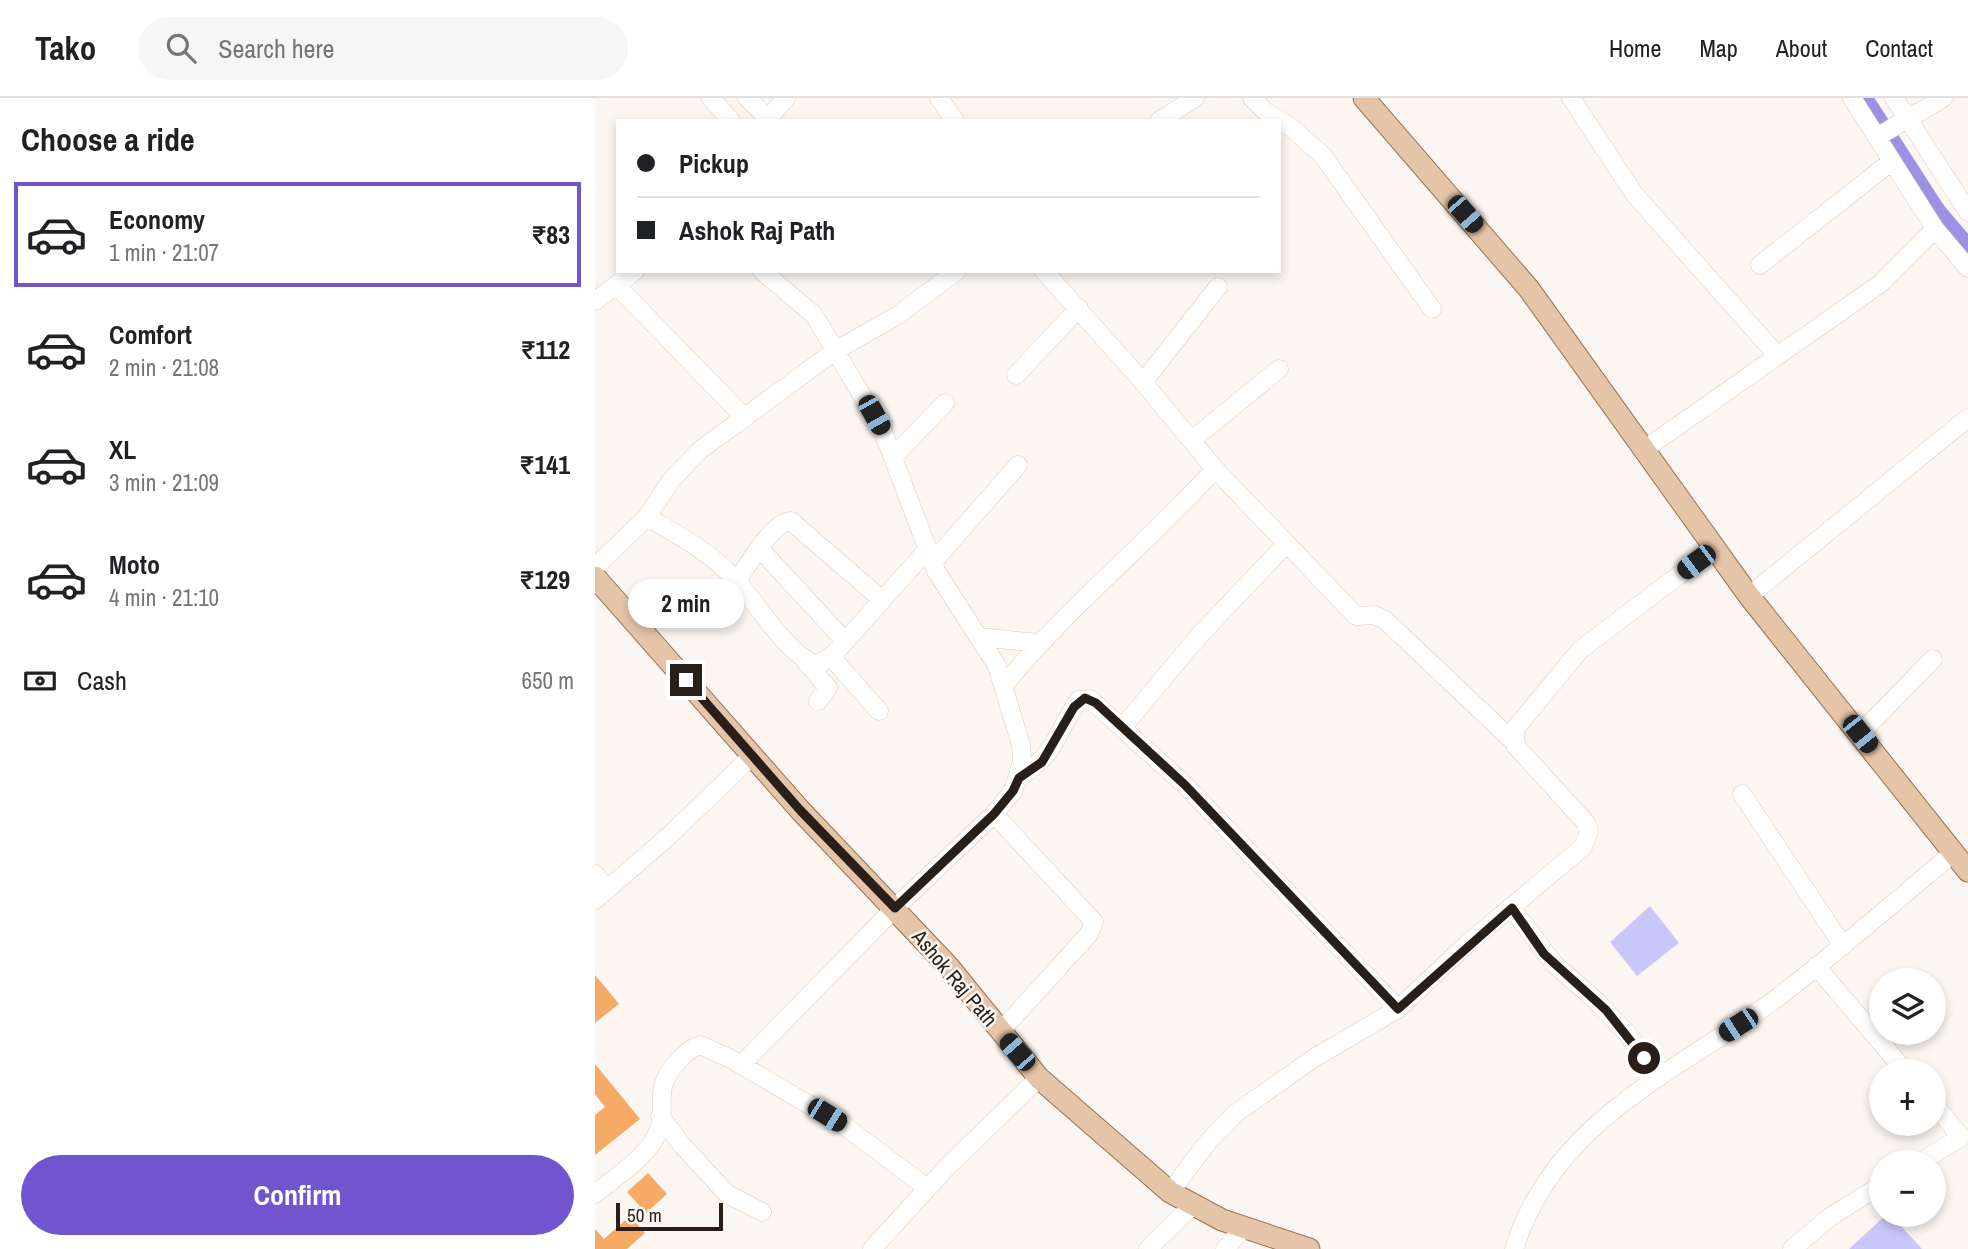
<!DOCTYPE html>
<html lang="en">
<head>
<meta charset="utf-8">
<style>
	body { margin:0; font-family:"Archivo Narrow",sans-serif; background:#f6f6f6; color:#202124; height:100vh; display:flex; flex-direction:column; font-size:26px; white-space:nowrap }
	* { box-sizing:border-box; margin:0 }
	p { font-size:23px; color:#757577 }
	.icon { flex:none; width:38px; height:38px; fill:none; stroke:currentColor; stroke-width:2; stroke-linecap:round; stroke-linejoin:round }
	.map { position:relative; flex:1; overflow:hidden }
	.drawer { display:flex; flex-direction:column; background:#fff; width:595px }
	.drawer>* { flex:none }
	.guide { position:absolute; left:21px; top:21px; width:665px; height:154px; border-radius:0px; box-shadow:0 4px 10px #0003; display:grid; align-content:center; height:154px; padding:0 21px; background:#fff }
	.tools { position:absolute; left:1274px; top:870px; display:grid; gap:14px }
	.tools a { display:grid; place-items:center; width:77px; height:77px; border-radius:50%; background:#fff; box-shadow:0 4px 10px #0003; font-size:35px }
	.scale { position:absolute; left:21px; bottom:18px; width:107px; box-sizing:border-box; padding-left:7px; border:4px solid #291f18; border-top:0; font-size:19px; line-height:24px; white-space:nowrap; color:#291f18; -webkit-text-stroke:5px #fbf6f2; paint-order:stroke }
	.end { position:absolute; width:32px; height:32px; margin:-16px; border:9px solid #291f18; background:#fff; box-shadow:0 0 0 4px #fff }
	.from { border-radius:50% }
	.bubble { position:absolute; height:49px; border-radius:24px; background:#fff; box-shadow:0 4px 10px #0003; font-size:23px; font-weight:700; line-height:49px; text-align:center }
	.car { position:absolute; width:21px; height:42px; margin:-21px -10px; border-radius:9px; box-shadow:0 0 5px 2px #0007; background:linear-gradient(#222 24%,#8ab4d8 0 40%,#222 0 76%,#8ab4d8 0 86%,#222 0) }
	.guide b { display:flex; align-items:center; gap:24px; height:66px; font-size:26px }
	.guide b+b { border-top:2px solid #e0e0e0 }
	.guide i { width:18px; height:18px; background:#202124 }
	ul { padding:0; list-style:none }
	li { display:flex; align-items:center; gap:21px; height:105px; margin:0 14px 10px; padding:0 7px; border:4px solid transparent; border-radius:0px }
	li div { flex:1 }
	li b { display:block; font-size:26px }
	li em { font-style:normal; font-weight:700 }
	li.current { border-color:#7055cf }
	li>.icon { width:63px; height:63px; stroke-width:1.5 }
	h2 { padding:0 21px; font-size:32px; line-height:84px }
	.pay { display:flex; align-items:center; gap:18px; height:77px; padding:0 21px; font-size:26px }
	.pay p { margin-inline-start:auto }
	.action { display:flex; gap:14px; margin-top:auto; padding:14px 21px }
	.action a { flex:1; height:80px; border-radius:42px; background:#7055cf; color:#fff; font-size:28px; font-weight:700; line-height:80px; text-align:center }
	header { display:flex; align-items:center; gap:42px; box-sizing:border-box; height:98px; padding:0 35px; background:#fff; border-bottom:2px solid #e0e0e0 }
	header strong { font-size:33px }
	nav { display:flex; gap:38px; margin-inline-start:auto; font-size:24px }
	.search { width:490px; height:63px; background:#f6f6f6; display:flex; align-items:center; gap:18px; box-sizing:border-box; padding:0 24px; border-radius:38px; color:#757577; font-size:26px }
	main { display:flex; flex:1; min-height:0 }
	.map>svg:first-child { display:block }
</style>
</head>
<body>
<header>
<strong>Tako</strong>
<div class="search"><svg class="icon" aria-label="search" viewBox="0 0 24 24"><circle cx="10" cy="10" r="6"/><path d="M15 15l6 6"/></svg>Search here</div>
<nav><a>Home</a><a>Map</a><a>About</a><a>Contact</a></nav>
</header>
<main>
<section class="drawer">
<h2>Choose a ride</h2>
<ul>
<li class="current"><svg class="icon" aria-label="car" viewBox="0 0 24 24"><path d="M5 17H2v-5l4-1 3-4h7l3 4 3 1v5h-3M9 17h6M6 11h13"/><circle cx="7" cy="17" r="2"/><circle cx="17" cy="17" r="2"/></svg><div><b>Economy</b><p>1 min · 21:07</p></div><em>₹83</em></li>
<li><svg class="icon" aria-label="car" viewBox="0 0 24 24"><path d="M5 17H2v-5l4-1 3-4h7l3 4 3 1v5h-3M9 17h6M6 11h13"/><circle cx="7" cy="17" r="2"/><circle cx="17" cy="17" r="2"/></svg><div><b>Comfort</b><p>2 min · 21:08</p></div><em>₹112</em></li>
<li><svg class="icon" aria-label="car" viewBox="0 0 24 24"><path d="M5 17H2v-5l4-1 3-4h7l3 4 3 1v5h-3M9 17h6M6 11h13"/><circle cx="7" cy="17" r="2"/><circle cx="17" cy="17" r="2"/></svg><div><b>XL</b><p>3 min · 21:09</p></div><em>₹141</em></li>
<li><svg class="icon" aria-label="car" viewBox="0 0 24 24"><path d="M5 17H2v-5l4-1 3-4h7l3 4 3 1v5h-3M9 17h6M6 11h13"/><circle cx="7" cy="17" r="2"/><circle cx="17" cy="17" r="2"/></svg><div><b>Moto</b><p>4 min · 21:10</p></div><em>₹129</em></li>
</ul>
<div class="pay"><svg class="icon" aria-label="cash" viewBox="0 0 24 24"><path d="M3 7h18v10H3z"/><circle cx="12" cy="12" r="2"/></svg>Cash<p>650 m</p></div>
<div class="action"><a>Confirm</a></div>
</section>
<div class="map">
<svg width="1373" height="1151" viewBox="0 0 1373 1151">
	<rect width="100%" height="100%" fill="#fbf6f2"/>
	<!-- green -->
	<path fill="#cbc6f8" d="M 1055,808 L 1084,845 L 1042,878 L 1015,844 Z
		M 1292,1116 L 1296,1117 L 1327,1151 L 1254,1151 Z"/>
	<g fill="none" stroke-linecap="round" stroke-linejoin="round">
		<!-- canal -->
		<path stroke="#9d91e6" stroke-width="16" d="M 1270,0 L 1343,113 L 1373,148"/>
	</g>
	<!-- building -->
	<path fill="#f5aa66" d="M 0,877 L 24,906 L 0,925 Z
		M 0,966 L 45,1021 L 0,1057 L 0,1017 L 10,1009 L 0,996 Z
		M 53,1075 L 72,1096 L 51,1115 L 32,1094 Z
		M 35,1118 L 50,1135 L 32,1151 L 0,1151 L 0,1131 L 9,1141 Z"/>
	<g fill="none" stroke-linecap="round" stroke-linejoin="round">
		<!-- minor casing -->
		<g stroke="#e3cab5" stroke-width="19">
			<path id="minor" d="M 116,0 L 136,23
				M 152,0 L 173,20
				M 344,0 L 360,23
				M 657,0 L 671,14 L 697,30 L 728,58 L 837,211
				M 976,0 L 1040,97 L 1181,256
				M 1257,0 L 1340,131 L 1373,170
				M 1299,0 L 1313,21 L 1348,0
				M 1313,21 L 1373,114
				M 171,23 L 191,0
				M 564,23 L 600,0
				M 1282,39 L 1312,21
				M 1165,167 L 1297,63
				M 449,173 L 548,284 L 620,371
				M 22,188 L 150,320
				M 0,203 L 40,173
				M 421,277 L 484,210
				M 548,284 L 623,189
				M 597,342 L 684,271
				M 1050,351 L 1285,186 L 1340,131
				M 299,358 L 350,305
				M 52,419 C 80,435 109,451 133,474 C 159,498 190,557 222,567 L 238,557 L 332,452
				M 165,451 L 250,543
				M 337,465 L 423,367
				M 0,469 L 52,419 L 77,381 L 105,352 L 240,253 L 303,217 L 362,173
				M 142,483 C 153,467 177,424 196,423 L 287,502
				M 1154,498 L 1373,320
				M 385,539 L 443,545
				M 236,559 L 284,613
				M 211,564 L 233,590 L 223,603
				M 409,587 C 473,509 552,446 620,371 L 761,518 L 779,517 L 790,522 L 918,643
				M 528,629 L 602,540 L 691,446
				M 1265,636 L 1338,561
				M 424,680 C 464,653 459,637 484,602 L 495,601 L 590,687 L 803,911
				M 1147,696 L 1248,848
				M 399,716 L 499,824 L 494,836 L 405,934
				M 0,776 L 12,792
				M 0,802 L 75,737 L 158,657
				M 917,810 L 959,866 L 997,899 L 1032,935 L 1062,979
				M 1221,868 L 1310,973
				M 146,967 L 300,810 L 399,716 L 418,693 L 427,664 L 426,647 L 402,568 L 341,473 L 287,331 L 219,217 L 167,173
				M 65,1018 L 87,1047 L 132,1096 L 167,1114
				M 1326,1064 L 1366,1039 L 1339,1006
				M 575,1094 L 613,1044 L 641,1015 L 719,960 L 803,911 L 872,846 L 988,749 L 994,733 L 991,725 L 920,647 L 920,631 L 985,552 L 1120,450
				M 0,1096 C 20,1079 47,1063 60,1040 C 76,1013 54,993 83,963 C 90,956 95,950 105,947 L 136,961 L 247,1026 L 332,1090
				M 277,1151 L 351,1070 L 444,980
				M 553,1151 L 597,1108
				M 630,1151 L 649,1130
				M 919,1151 C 960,1021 1081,975 1182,900 C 1242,854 1300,804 1358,755
				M 1197,1151 L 1235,1119 L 1286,1087"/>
		</g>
		<!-- major casing -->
		<g stroke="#987250" stroke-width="23">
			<path id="major" d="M 769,0 L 934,191 L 1154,498 L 1373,773
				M 0,479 L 205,712 L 354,869 L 444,980 L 575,1094 L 627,1122 L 714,1151"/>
		</g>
		<!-- minor -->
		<use href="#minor" stroke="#fff" stroke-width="18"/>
		<!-- major -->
		<use href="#major" stroke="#e5c5a8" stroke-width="21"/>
	</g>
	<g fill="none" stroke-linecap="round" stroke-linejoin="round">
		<!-- route -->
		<path stroke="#291f18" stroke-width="9" d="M 91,582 L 205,712 L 300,810 L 399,716 L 418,693 L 424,680 L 447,664 L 479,609 L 490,600 L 501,605 L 590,687 L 803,911 L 917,810 L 949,856 L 1011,912 L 1049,960"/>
	</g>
	<g text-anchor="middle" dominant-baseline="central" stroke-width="5" stroke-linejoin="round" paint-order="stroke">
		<!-- street labels -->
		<g font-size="21" fill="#291f18" stroke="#fbf6f2">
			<text transform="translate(360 880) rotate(50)">Ashok Raj Path</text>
		</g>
	</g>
</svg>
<div class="tools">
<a><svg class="icon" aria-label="layers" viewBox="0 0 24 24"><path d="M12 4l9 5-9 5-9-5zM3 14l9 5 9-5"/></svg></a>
<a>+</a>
<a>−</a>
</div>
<div class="scale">50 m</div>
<i class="end from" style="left:1049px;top:960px"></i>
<i class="end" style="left:91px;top:582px"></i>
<div class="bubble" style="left:33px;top:481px;width:116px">2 min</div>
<i class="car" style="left:870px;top:116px;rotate:139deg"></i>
<i class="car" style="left:279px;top:317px;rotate:151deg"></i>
<i class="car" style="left:1101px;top:464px;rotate:233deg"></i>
<i class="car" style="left:1265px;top:636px;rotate:141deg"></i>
<i class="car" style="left:1143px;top:927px;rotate:237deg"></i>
<i class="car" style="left:422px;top:954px;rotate:319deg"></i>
<i class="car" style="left:232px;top:1017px;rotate:122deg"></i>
<div class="guide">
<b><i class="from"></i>Pickup</b>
<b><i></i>Ashok Raj Path</b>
</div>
</div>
</main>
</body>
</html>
